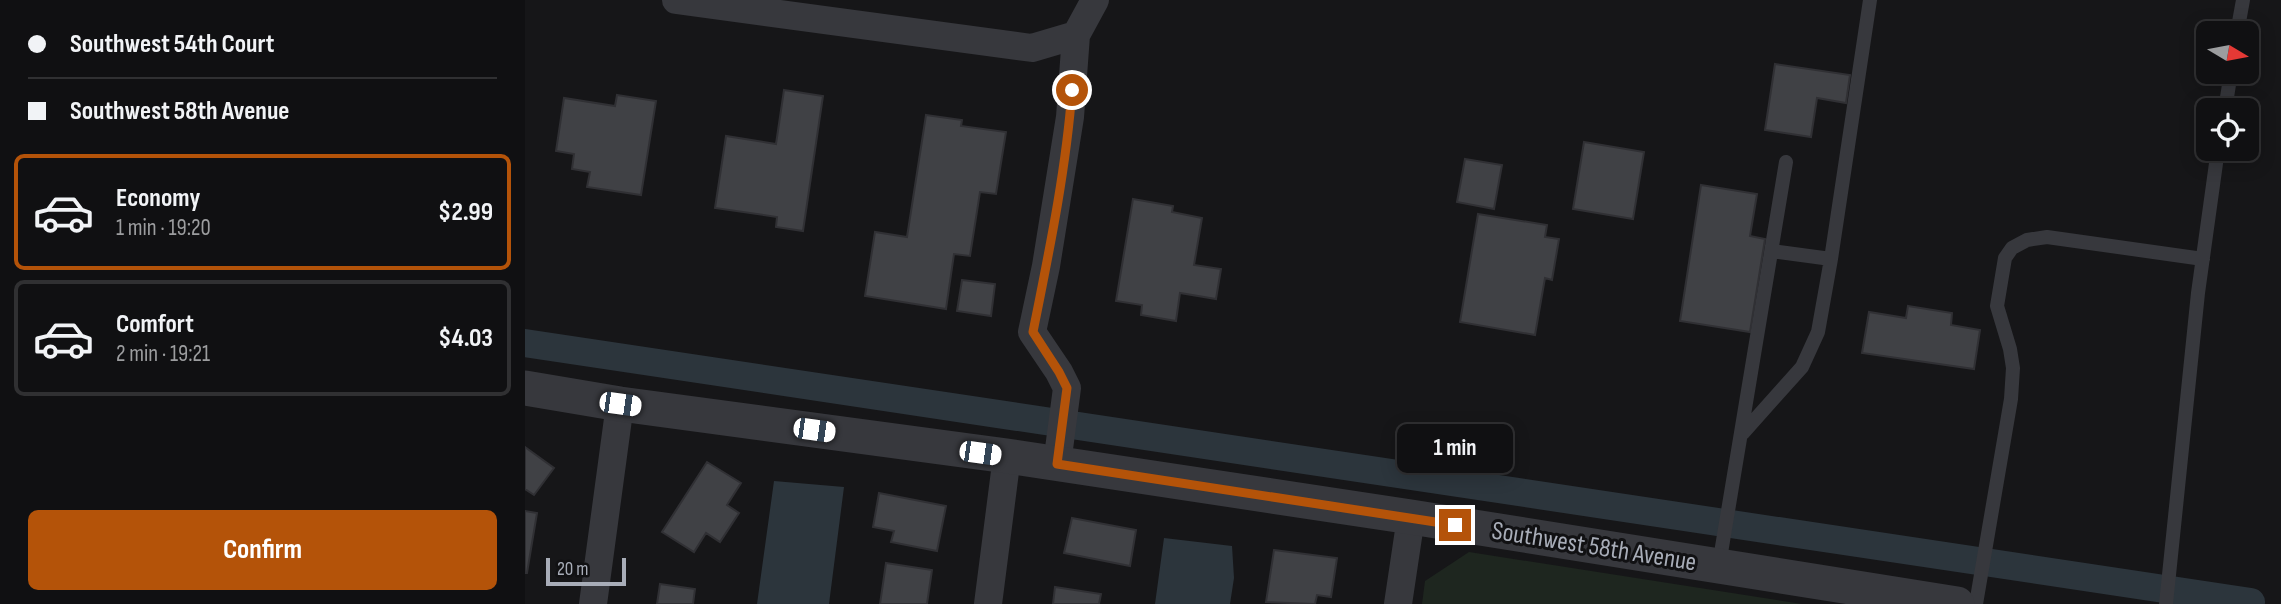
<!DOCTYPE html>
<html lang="en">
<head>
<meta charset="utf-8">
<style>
	body { margin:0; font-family:"Sofia Sans Condensed",sans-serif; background:#1e1e20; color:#f1f3f6; height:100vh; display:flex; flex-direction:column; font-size:26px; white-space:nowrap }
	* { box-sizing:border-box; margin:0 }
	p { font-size:23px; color:#9c9d9f }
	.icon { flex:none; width:38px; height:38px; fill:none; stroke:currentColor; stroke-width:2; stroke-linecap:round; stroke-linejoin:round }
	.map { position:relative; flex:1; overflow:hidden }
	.side { display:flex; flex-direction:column; background:#101012; width:525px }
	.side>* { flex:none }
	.top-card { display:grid; align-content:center; height:154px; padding:0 28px; background:#101012 }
	.needle { width:46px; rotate:100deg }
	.tools { position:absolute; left:1671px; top:21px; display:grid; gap:14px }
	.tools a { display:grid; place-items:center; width:63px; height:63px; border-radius:10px; background:#101012; box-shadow:0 4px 18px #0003,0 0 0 2px #303032; font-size:35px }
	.scale { position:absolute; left:21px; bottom:18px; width:80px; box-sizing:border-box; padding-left:7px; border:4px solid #a8adb8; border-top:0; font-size:19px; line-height:24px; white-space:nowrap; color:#a8adb8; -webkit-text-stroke:5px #111113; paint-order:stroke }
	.end { position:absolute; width:32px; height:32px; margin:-16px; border:9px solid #b45309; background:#fff; box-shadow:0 0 0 4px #fff }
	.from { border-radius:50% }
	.bubble { position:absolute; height:49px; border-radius:10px; background:#101012; box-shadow:0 4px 18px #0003,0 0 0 2px #303032; font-size:23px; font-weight:700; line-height:49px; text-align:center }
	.car { position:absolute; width:21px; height:42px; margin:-21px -10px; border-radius:9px; box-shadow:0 0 5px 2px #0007; background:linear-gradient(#fff 24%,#345 0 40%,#fff 0 76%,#345 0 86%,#fff 0) }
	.top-card b { display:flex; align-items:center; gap:24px; height:66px; font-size:26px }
	.top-card b+b { border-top:2px solid #303032 }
	.top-card i { width:18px; height:18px; background:#f1f3f6 }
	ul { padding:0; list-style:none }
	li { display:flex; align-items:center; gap:21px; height:116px; margin:0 14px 10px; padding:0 14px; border:4px solid #303032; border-radius:10px }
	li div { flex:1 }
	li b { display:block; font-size:26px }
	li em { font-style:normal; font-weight:700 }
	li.on { border-color:#b45309 }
	li>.icon { width:63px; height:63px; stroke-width:1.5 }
	.cta { display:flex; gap:14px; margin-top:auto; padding:14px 28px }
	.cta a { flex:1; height:80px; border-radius:10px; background:#b45309; color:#fff; font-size:28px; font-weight:700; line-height:80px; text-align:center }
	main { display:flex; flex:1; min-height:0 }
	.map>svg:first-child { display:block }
</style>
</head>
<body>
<main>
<section class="side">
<div class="top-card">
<b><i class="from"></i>Southwest 54th Court</b>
<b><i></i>Southwest 58th Avenue</b>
</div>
<ul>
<li class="on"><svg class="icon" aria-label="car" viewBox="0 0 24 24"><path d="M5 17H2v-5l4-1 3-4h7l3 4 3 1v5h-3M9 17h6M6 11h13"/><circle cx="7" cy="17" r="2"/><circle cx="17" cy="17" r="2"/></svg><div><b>Economy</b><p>1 min · 19:20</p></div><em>$2.99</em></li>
<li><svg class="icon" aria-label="car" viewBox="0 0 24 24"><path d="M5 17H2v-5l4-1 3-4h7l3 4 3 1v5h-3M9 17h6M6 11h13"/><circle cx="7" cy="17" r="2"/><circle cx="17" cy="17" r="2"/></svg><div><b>Comfort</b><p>2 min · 19:21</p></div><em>$4.03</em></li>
</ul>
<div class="cta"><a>Confirm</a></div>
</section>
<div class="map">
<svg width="1756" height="604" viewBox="0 0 1756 604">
	<rect width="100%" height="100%" fill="#161618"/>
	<!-- green -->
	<path fill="#1e261f" d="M 944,552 L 1277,604 L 897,604 L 900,581 Z"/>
	<!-- water -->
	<path fill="#2c353c" d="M 249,481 L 319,487 L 304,604 L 232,604 Z
		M 639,538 L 707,546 L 709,578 L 705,604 L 630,604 Z"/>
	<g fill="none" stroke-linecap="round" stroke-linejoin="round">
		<!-- canal -->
		<path stroke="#2c353c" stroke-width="28" d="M 0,343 L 1726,602"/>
	</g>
	<!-- building -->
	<path fill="#404145" stroke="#303034" stroke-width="2" d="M 1250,64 L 1325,75 L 1321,103 L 1292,98 L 1286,137 L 1240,130 Z
		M 259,90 L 298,96 L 278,231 L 251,227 L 252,217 L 190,208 L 201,136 L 251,144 Z
		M 92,95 L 131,101 L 116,195 L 62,187 L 65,172 L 47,169 L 49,154 L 31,151 L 39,98 L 90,106 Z
		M 401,115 L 437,120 L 436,126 L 481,132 L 471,194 L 455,192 L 445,256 L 429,254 L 421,309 L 340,296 L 350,232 L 382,237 Z
		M 1059,142 L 1119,152 L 1108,219 L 1048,209 Z
		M 940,159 L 977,165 L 969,209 L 932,202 Z
		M 1176,185 L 1232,194 L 1225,236 L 1240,239 L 1225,332 L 1155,321 Z
		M 608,199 L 648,206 L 647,212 L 677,218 L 669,265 L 696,269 L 691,299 L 655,293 L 651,321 L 616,315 L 617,305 L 591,301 Z
		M 953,214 L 1022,225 L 1020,237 L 1034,239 L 1027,280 L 1020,278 L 1010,335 L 935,322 Z
		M 437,280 L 470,284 L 466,316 L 432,311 Z
		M 1383,306 L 1427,313 L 1426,325 L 1455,330 L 1449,369 L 1337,353 L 1344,312 L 1381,318 Z
		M 0,447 L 29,468 L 9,495 L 0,489 Z
		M 182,462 L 216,483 L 202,505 L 214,513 L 195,542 L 181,533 L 169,552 L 137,532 Z
		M 354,493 L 421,506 L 412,551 L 366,542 L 369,531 L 348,527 Z
		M 0,511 L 12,513 L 2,573 L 0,573 Z
		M 547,518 L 611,530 L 605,566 L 539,553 Z
		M 749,550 L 812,558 L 806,597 L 792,595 L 790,604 L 741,602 Z
		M 361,563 L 407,570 L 402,604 L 355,604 Z
		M 135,584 L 170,589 L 168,604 L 132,604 Z
		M 530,587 L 576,594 L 574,604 L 528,604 Z"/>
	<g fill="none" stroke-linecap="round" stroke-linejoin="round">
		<!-- service -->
		<path stroke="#37383d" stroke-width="14" d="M 1712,33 L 1718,0
			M 1700,110 L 1706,72
			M 1306,259 L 1345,0
			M 1218,433 L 1277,367 L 1293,332 L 1306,259 L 1247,251
			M 1194,565 L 1261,162
			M 1451,604 L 1486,399 L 1488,368 L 1485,349 L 1472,306 L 1480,258 L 1487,248 L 1502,240 L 1522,237 L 1678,259
			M 1641,604 L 1673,293 L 1693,149"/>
		<!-- minor -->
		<path stroke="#37383d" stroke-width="28" d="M 151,0 L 507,48 L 551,35
			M 532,464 L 542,388 L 534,372 L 507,332 L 521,266 L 545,117 L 551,35 L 570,0
			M 68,604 L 95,404
			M 463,604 L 482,456
			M 873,604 L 886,517"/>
		<!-- tertiary -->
		<path stroke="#37383d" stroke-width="35" d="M 0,388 L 95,404 L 482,456 L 886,517 L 1432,604"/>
	</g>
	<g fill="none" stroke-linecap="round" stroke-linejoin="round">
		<!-- route -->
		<path stroke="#b45309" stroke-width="9" d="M 547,90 C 541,171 524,252 508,332 L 534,372 L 542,388 L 532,464 L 930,525"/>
	</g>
	<g text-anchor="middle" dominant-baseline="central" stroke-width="6" stroke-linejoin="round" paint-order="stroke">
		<!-- street labels -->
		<g font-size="26" fill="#a8adb8" stroke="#111113">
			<text transform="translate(1069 547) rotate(9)">Southwest 58th Avenue</text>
		</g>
	</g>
</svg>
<div class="tools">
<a><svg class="needle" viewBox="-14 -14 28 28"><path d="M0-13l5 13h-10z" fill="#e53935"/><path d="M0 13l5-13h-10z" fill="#9c9d9f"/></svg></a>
<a><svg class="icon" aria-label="locate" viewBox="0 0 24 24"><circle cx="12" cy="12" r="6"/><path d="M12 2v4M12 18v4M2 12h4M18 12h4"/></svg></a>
</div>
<div class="scale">20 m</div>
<i class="end from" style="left:547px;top:90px"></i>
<i class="end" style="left:930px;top:525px"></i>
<div class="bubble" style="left:872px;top:424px;width:116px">1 min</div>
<i class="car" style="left:95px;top:404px;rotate:98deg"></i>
<i class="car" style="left:289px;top:430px;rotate:98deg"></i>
<i class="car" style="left:455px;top:453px;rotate:98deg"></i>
</div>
</main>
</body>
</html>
